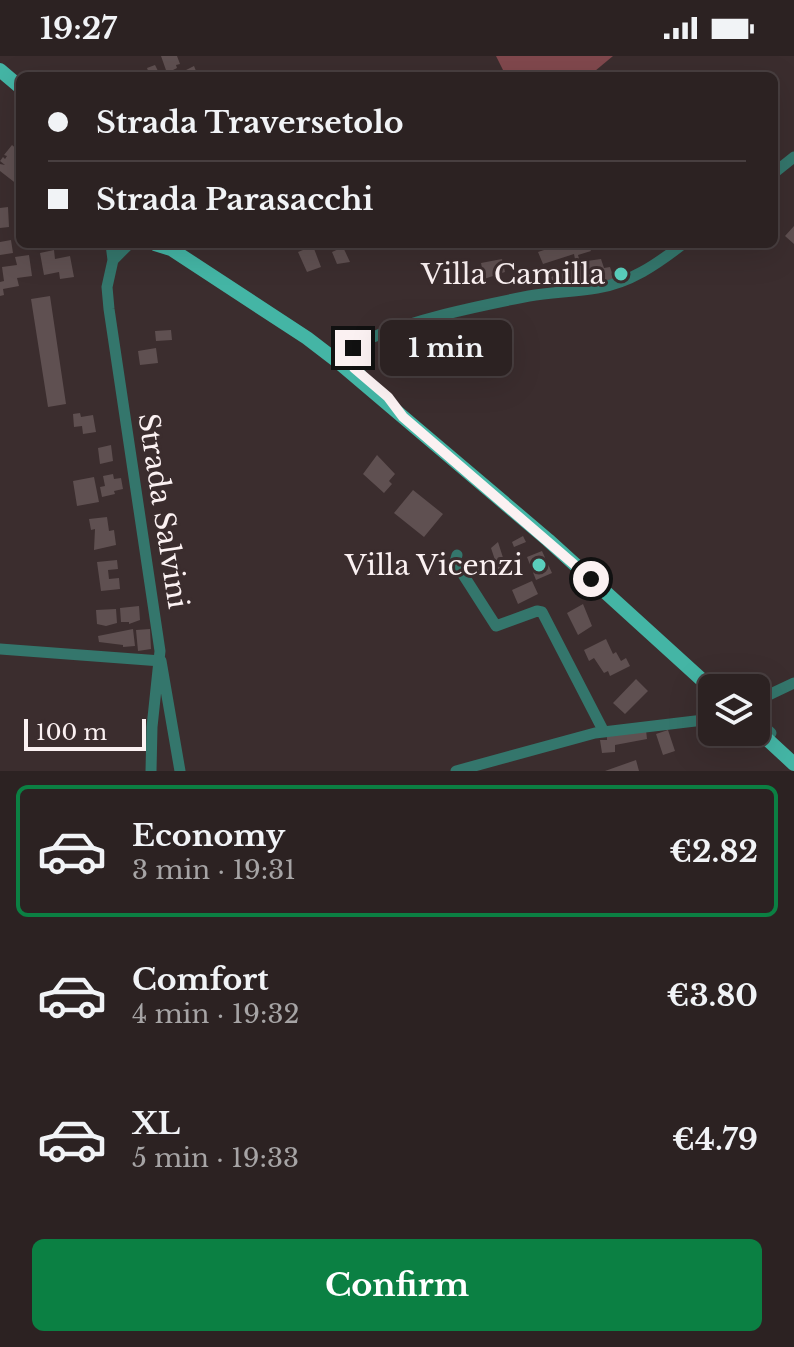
<!DOCTYPE html>
<html lang="en">
<head>
<meta charset="utf-8">
<style>
	body { margin:0; font-family:"Libre Baskerville",serif; background:#342a2a; color:#f1f3f6; height:100vh; display:flex; flex-direction:column; font-size:30px; white-space:nowrap }
	* { box-sizing:border-box; margin:0 }
	p { font-size:26px; color:#a6a4a5 }
	.icon { flex:none; width:44px; height:44px; fill:none; stroke:currentColor; stroke-width:2; stroke-linecap:round; stroke-linejoin:round }
	.map { position:relative; height:715px; overflow:hidden }
	.side { display:flex; flex-direction:column; background:#2c2222; flex:1 }
	.side>* { flex:none }
	.hud { position:absolute; left:16px; top:16px; width:762px; height:176px; border-radius:12px; box-shadow:0 8px 32px #0002,0 0 0 2px #483f40; display:grid; align-content:center; height:176px; padding:0 32px; background:#2c2222 }
	.tools { position:absolute; left:698px; top:618px; display:grid; gap:16px }
	.tools a { display:grid; place-items:center; width:72px; height:72px; border-radius:12px; background:#2c2222; box-shadow:0 8px 32px #0002,0 0 0 2px #483f40; font-size:40px }
	.scale { position:absolute; left:24px; bottom:20px; width:122px; box-sizing:border-box; padding-left:8px; border:4px solid #fbf1f2; border-top:0; font-size:22px; line-height:28px; white-space:nowrap; color:#fbf1f2; -webkit-text-stroke:6px #3b2d2e; paint-order:stroke }
	.end { position:absolute; width:36px; height:36px; margin:-18px; border:10px solid #fbf1f2; background:#111; box-shadow:0 0 0 4px #111 }
	.from { border-radius:50% }
	.bubble { position:absolute; height:56px; border-radius:12px; background:#2c2222; box-shadow:0 8px 32px #0002,0 0 0 2px #483f40; font-size:26px; font-weight:700; line-height:56px; text-align:center }
	.hud b { display:flex; align-items:center; gap:28px; height:76px; font-size:30px }
	.hud b+b { border-top:2px solid #483f40 }
	.hud i { width:20px; height:20px; background:#f1f3f6 }
	ul { padding:14px 0 0; list-style:none }
	li { display:flex; align-items:center; gap:24px; height:132px; margin:0 16px 12px; padding:0 16px; border:4px solid transparent; border-radius:12px }
	li div { flex:1 }
	li b { display:block; font-size:30px }
	li em { font-style:normal; font-weight:700 }
	li.current { border-color:#0b8043 }
	li>.icon { width:72px; height:72px; stroke-width:1.5 }
	.button { display:flex; gap:16px; margin-top:auto; padding:16px 32px }
	.button a { flex:1; height:92px; border-radius:12px; background:#0b8043; color:#fff; font-size:32px; font-weight:700; line-height:92px; text-align:center }
	.status { display:flex; justify-content:space-between; align-items:center; height:56px; padding:0 40px; background:#2c2222; direction:ltr }
	.status svg { height:22px; fill:currentColor }
	.map>svg:first-child { display:block }
</style>
</head>
<body>
<div class="status"><b>19:27</b><svg viewBox="0 0 49 12"><path d="M0 12V9h3v3zM5 12V6h3v6zM10 12V3h3v9zM15 12V0h3v12zM26 1h20v11H26zM47 4h2v5h-2z"/></svg></div>
<div class="map">
<svg width="794" height="715" viewBox="0 0 794 715">
	<rect width="100%" height="100%" fill="#3b2d2e"/>
	<!-- park -->
	<path fill="#81484d" d="M 496,0 L 613,0 L 589,20 L 506,20 Z"/>
	<!-- building -->
	<path fill="#5f5051" d="M 161,0 L 177,0 L 180,8 L 176,9 L 177,12 L 167,17 Z
		M 155,9 L 159,17 L 150,20 L 147,12 Z
		M 194,10 L 198,20 L 186,20 L 184,15 Z
		M 12,89 L 20,96 L 20,127 L 18,129 L 0,115 L 0,108 L 5,109 L 0,105 L 3,101 L 5,103 L 7,100 L 4,99 Z
		M 8,151 L 9,171 L 0,172 L 0,152 Z
		M 794,170 L 794,188 L 785,180 Z
		M 11,184 L 13,197 L 0,199 L 0,186 Z
		M 562,188 L 588,188 L 591,195 L 578,199 L 580,206 L 601,203 L 604,212 L 610,211 L 614,223 L 585,228 L 584,226 L 555,233 L 551,221 L 560,218 L 559,214 L 570,210 L 572,215 L 577,214 L 574,198 L 543,208 L 538,196 Z
		M 313,190 L 321,211 L 307,216 L 298,196 Z
		M 343,191 L 350,206 L 337,208 L 332,196 Z
		M 54,194 L 55,203 L 70,200 L 74,221 L 60,223 L 59,216 L 44,219 L 40,197 Z
		M 29,199 L 32,220 L 17,222 L 19,230 L 3,233 L 4,239 L 0,240 L 0,226 L 4,225 L 2,211 L 17,209 L 15,201 Z
		M 502,203 L 505,216 L 484,223 L 481,207 Z
		M 50,240 L 66,348 L 48,351 L 31,243 Z
		M 171,274 L 172,284 L 156,285 L 155,275 Z
		M 156,292 L 158,307 L 140,309 L 138,295 Z
		M 80,357 L 81,361 L 93,359 L 96,376 L 83,378 L 82,370 L 74,371 L 73,358 Z
		M 111,389 L 113,405 L 100,408 L 98,392 Z
		M 377,399 L 395,418 L 389,425 L 392,428 L 384,437 L 363,418 Z
		M 113,418 L 114,423 L 121,422 L 123,433 L 114,435 L 115,438 L 102,441 L 100,431 L 105,430 L 103,420 Z
		M 94,421 L 99,446 L 77,450 L 73,425 Z
		M 413,434 L 443,458 L 424,481 L 394,457 Z
		M 107,461 L 109,475 L 114,474 L 116,489 L 94,494 L 95,473 L 91,474 L 89,463 Z
		M 523,480 L 526,486 L 514,491 L 512,486 Z
		M 498,486 L 506,511 L 498,513 L 491,492 Z
		M 542,495 L 552,517 L 536,524 L 527,501 Z
		M 485,501 L 488,515 L 475,516 L 473,511 L 477,509 L 476,506 Z
		M 117,504 L 118,513 L 108,514 L 109,523 L 119,522 L 120,533 L 101,535 L 97,506 Z
		M 532,525 L 538,538 L 518,548 L 512,534 Z
		M 583,548 L 592,570 L 578,579 L 567,557 Z
		M 139,550 L 140,564 L 129,568 L 129,566 L 121,566 L 120,552 Z
		M 116,553 L 117,567 L 106,570 L 97,568 L 96,554 Z
		M 133,573 L 135,590 L 123,591 L 123,589 L 99,586 L 98,580 Z
		M 150,573 L 151,593 L 138,595 L 136,574 Z
		M 606,583 L 613,598 L 616,596 L 621,605 L 626,602 L 630,610 L 610,620 L 608,615 L 604,617 L 594,602 L 589,605 L 584,594 Z
		M 636,623 L 648,635 L 625,658 L 613,647 Z
		M 646,674 L 647,683 L 615,689 L 615,696 L 602,697 L 600,684 L 607,684 L 607,678 Z
		M 668,674 L 675,695 L 663,699 L 656,678 Z
		M 636,704 L 639,715 L 605,715 Z"/>
	<g fill="none" stroke-linecap="round" stroke-linejoin="round">
		<!-- minor -->
		<path stroke="#34766c" stroke-width="11" d="M 774,117 L 794,101
			M 111,188 L 113,204 L 107,231 L 109,253 L 160,595 L 152,671 L 151,715
			M 113,204 L 129,188
			M 361,318 C 348,307 346,293 363,285 C 416,263 473,251 529,240 C 552,236 574,236 597,232 C 630,227 657,208 683,188
			M 457,499 L 455,506 L 496,570 L 537,555 L 542,556 L 604,676
			M 0,593 L 161,605 L 180,715
			M 756,645 L 794,627
			M 756,663 L 771,677
			M 456,715 L 595,677 L 712,663"/>
		<!-- major -->
		<path stroke="#44b5a5" stroke-width="14" d="M 0,14 L 20,31
			M 155,188 L 171,193 L 307,282 L 337,305 L 548,484 L 712,633
			M 756,673 L 794,708"/>
	</g>
	<g fill="none" stroke-linecap="round" stroke-linejoin="round">
		<!-- route -->
		<path stroke="#fbf1f2" stroke-width="10" d="M 353,292 L 349,299 L 354,312 L 388,341 L 403,361 L 591,523"/>
	</g>
	<!-- markers -->
	<g fill="#5acebc" stroke="#3b2d2e" stroke-width="3">
		<circle cx="621" cy="218" r="8"/>
		<circle cx="539" cy="509" r="8"/>
	</g>
	<g text-anchor="middle" dominant-baseline="central" stroke-width="6" stroke-linejoin="round" paint-order="stroke">
		<!-- poi labels -->
		<g font-size="28" fill="#fbf1f2" stroke="#3b2d2e" text-anchor="end">
			<text x="605" y="218">Villa Camilla</text>
			<text x="523" y="509">Villa Vicenzi</text>
		</g>
		<!-- street labels -->
		<g font-size="28" fill="#fbf1f2" stroke="#3b2d2e">
			<text transform="translate(163 455) rotate(81)">Strada Salvini</text>
		</g>
	</g>
</svg>
<div class="tools">
<a><svg class="icon" aria-label="layers" viewBox="0 0 24 24"><path d="M12 4l9 5-9 5-9-5zM3 14l9 5 9-5"/></svg></a>
</div>
<div class="scale">100 m</div>
<i class="end from" style="left:591px;top:523px"></i>
<i class="end" style="left:353px;top:292px"></i>
<div class="bubble" style="left:380px;top:264px;width:132px">1 min</div>
<div class="hud">
<b><i class="from"></i>Strada Traversetolo</b>
<b><i></i>Strada Parasacchi</b>
</div>
</div>
<section class="side">
<ul>
<li class="current"><svg class="icon" aria-label="car" viewBox="0 0 24 24"><path d="M5 17H2v-5l4-1 3-4h7l3 4 3 1v5h-3M9 17h6M6 11h13"/><circle cx="7" cy="17" r="2"/><circle cx="17" cy="17" r="2"/></svg><div><b>Economy</b><p>3 min · 19:31</p></div><em>€2.82</em></li>
<li><svg class="icon" aria-label="car" viewBox="0 0 24 24"><path d="M5 17H2v-5l4-1 3-4h7l3 4 3 1v5h-3M9 17h6M6 11h13"/><circle cx="7" cy="17" r="2"/><circle cx="17" cy="17" r="2"/></svg><div><b>Comfort</b><p>4 min · 19:32</p></div><em>€3.80</em></li>
<li><svg class="icon" aria-label="car" viewBox="0 0 24 24"><path d="M5 17H2v-5l4-1 3-4h7l3 4 3 1v5h-3M9 17h6M6 11h13"/><circle cx="7" cy="17" r="2"/><circle cx="17" cy="17" r="2"/></svg><div><b>XL</b><p>5 min · 19:33</p></div><em>€4.79</em></li>
</ul>
<div class="button"><a>Confirm</a></div>
</section>
</body>
</html>
